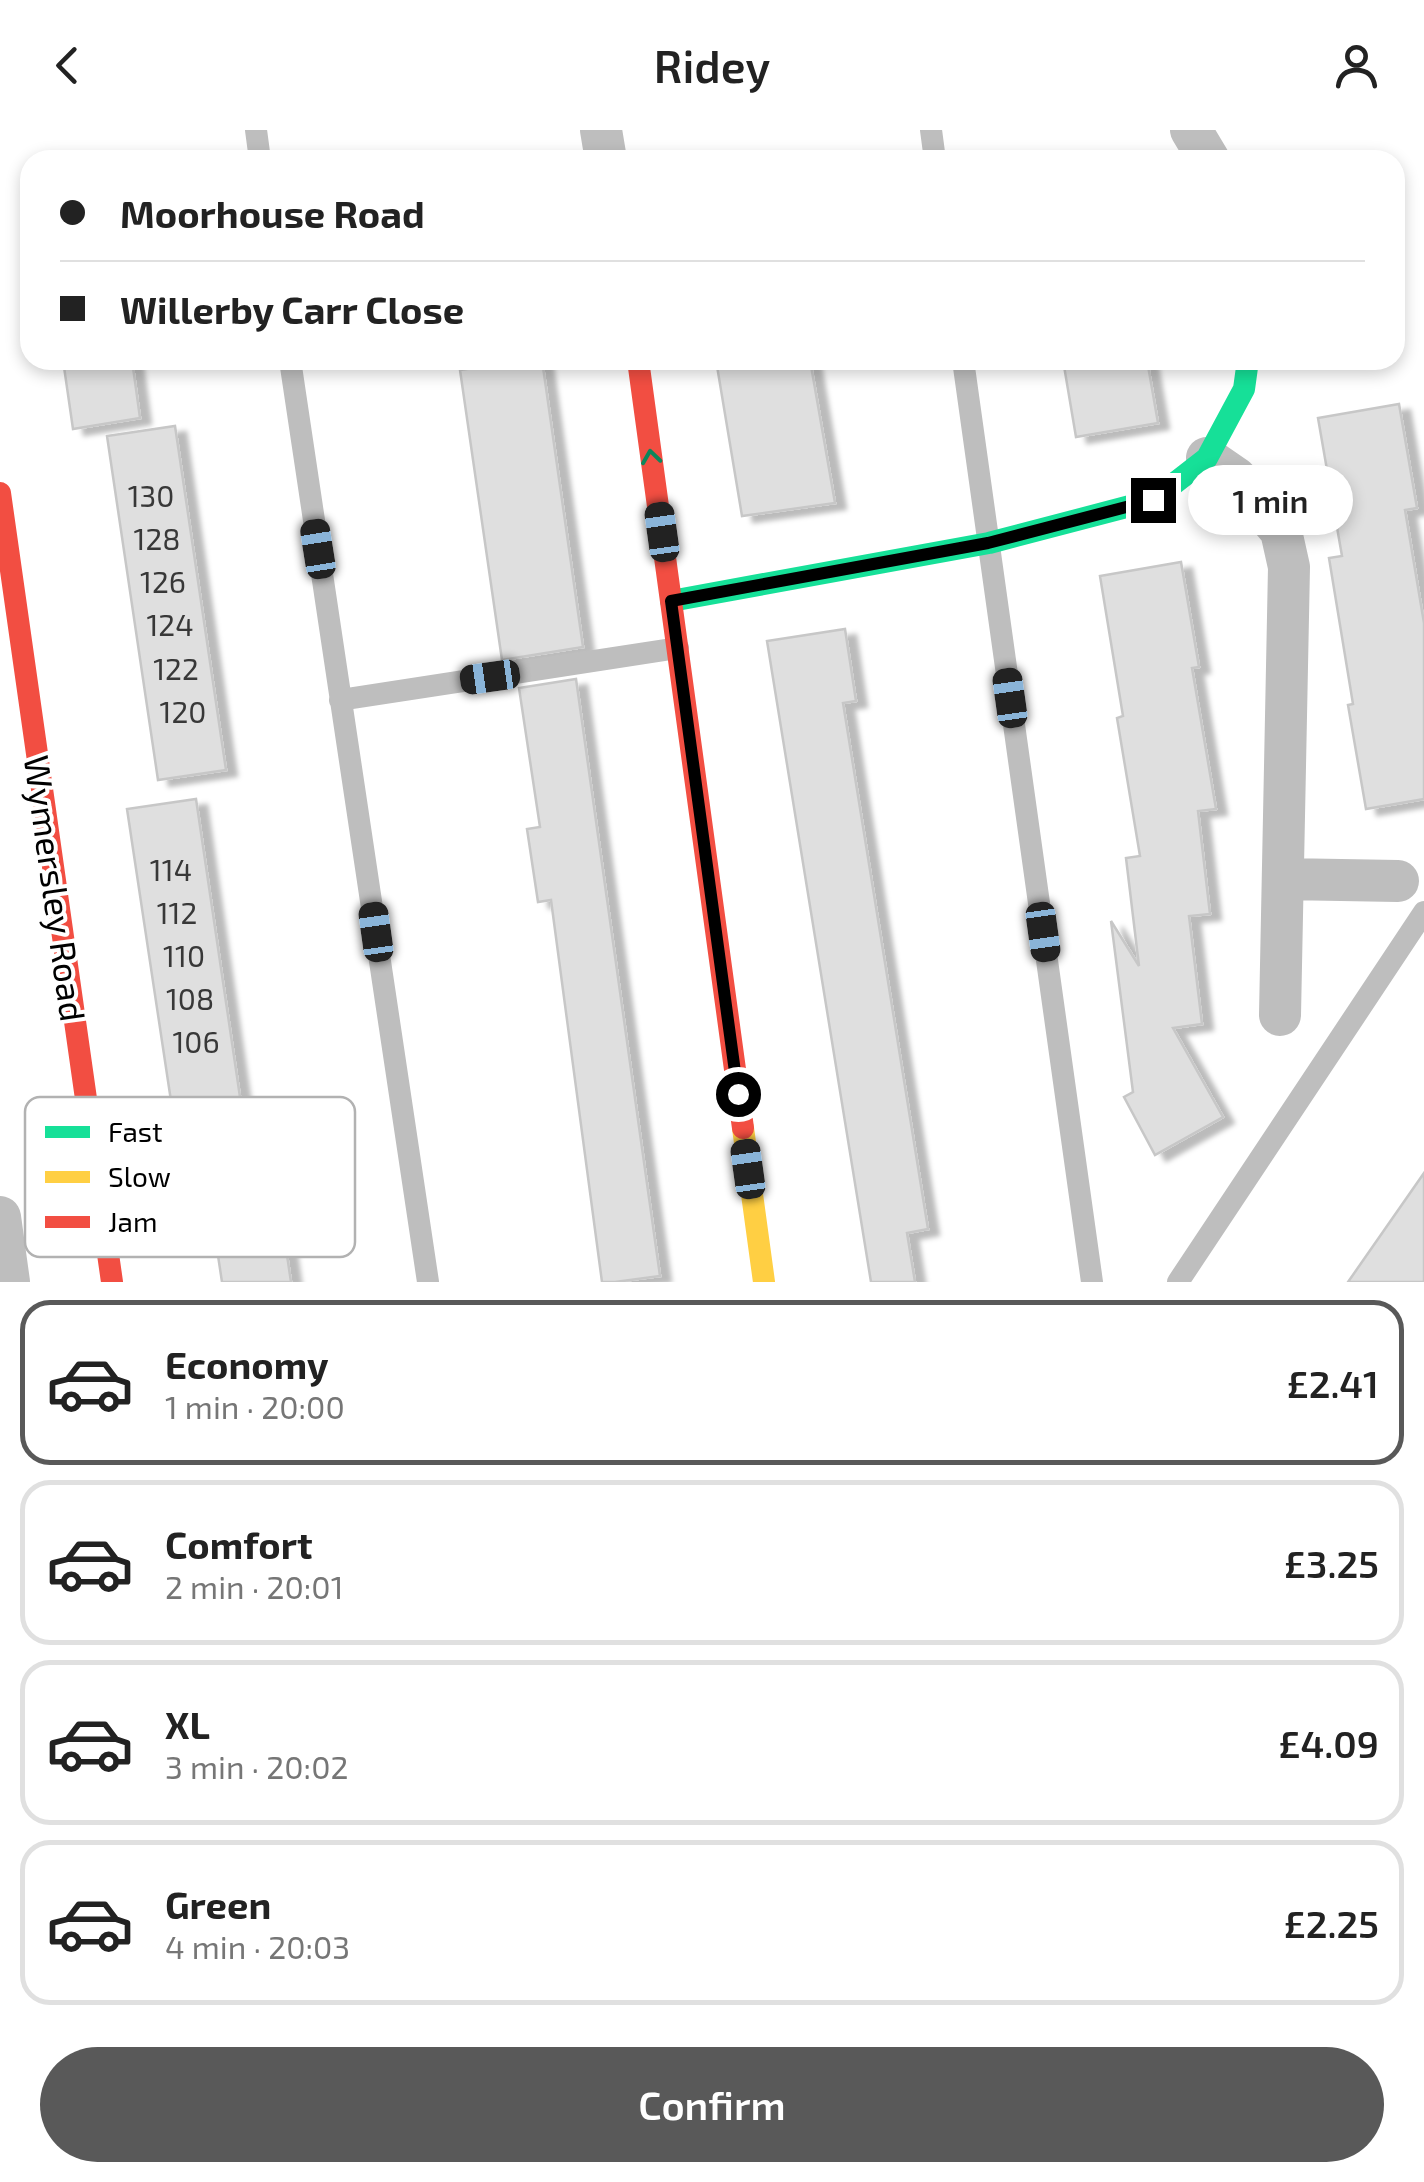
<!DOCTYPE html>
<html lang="en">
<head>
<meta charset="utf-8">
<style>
	body { margin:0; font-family:"Exo 2",sans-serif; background:#f6f6f6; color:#222; height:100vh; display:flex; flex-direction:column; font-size:38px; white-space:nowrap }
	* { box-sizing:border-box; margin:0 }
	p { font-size:32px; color:#767676 }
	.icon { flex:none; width:55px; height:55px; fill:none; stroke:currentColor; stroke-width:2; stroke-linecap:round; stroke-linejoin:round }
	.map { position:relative; height:1152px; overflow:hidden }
	.sheet { display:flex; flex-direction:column; background:#fff; flex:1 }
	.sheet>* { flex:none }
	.banner { position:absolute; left:20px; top:20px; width:1385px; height:220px; border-radius:30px; box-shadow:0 5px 15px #0003; display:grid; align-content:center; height:220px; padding:0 40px; background:#fff }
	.end { position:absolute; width:45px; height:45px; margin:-22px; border:12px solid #000; background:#fff; box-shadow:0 0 0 5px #fff }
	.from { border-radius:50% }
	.bubble { position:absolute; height:70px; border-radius:35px; background:#fff; box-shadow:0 5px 15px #0003; font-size:32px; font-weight:600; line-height:70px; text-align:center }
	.car { position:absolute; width:30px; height:60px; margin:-30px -15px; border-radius:12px; box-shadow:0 0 8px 2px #0007; background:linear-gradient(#222 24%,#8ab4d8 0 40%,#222 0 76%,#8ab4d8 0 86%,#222 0) }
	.banner b { display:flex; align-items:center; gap:35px; height:95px; font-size:38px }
	.banner b+b { border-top:2px solid #e0e0e0 }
	.banner i { width:25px; height:25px; background:#222 }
	ul { padding:18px 0 0; list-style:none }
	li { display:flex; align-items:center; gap:30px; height:165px; margin:0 20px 15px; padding:0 20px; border:5px solid #e0e0e0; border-radius:30px }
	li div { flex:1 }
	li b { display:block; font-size:38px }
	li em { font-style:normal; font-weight:600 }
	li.on { border-color:#595959 }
	li>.icon { width:90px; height:90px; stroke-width:1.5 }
	.button { display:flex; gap:20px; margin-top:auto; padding:20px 40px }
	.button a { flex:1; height:115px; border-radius:60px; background:#595959; color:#fff; font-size:40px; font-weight:600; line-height:115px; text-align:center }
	header { display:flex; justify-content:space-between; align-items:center; height:130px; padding:0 40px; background:#fff; font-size:45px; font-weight:600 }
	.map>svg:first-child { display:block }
</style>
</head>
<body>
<header><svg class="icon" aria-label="back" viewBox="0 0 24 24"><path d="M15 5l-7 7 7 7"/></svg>Ridey<svg class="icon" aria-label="person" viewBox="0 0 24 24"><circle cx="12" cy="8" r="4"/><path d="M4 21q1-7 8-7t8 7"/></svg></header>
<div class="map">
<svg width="1424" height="1152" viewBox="0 0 1424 1152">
	<defs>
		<filter id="shadow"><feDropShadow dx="11" dy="6" stdDeviation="2.5" flood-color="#0004"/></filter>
	</defs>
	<rect width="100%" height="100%" fill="#fff"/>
	<!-- building -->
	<path fill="#dfdfdf" stroke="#c7c7c7" stroke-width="2.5" filter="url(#shadow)" d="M 63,230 L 132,230 L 140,288 L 73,299 Z
		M 529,230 L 542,230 L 583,517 L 502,530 L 460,240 Z
		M 716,230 L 810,230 L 835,373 L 742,386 Z
		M 1063,230 L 1147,230 L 1158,293 L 1076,307 Z
		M 1399,274 L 1417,378 L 1405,380 L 1424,493 L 1424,669 L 1366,679 L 1348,575 L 1353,574 L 1329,428 L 1342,426 L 1318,288 Z
		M 175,296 L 226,640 L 158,650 L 107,306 Z
		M 1181,432 L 1199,537 L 1192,538 L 1216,679 L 1198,681 L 1210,784 L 1189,786 L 1202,894 L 1173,898 L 1223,987 L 1155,1025 L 1124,967 L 1133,962 L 1111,791 L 1139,836 L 1126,728 L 1140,726 L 1117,588 L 1123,586 L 1100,446 Z
		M 845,499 L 856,571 L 843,573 L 928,1099 L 907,1103 L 915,1152 L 871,1152 L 767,511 Z
		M 576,549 L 660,1146 L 615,1152 L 602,1152 L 551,770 L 538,772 L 527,699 L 540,697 L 519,558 Z
		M 196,669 L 249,1028 L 272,1025 L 291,1152 L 222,1152 L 202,1020 L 179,1024 L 127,679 Z
		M 1424,1043 L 1424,1152 L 1348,1152 Z"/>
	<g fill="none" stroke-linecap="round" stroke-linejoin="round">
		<!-- lane -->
		<path stroke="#bebebe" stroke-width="22" d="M 256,0 L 260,30
			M 931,0 L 935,30
			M 290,230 L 428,1152
			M 963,230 L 1092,1152
			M 340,570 L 678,518
			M 1178,1152 L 1424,782"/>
		<!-- street -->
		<path stroke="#bebebe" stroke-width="42" d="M 601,0 L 606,30
			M 1191,0 L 1209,30
			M 1207,328 L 1236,348 L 1281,401 L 1289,437 L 1280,885
			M 1284,749 L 1398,751
			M 0,1087 L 9,1152"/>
		<!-- fast -->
		<path stroke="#16e098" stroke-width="22" d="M 671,471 L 989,413 L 1153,370 L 1207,328 L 1244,259 L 1248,230"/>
		<!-- slow -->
		<path stroke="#ffcf43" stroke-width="22" d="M 743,998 L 764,1152"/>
		<!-- jam -->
		<path stroke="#f24e42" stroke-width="22" d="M 638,230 L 743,998
			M 0,363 L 112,1152"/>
	</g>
	<!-- one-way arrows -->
	<defs><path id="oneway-chevron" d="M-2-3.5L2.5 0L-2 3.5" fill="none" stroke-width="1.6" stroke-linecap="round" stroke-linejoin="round" transform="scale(2.5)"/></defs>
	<use stroke="#0d865b" href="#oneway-chevron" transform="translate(651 327) rotate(-98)"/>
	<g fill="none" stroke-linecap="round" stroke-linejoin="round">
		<!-- route -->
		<path stroke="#000" stroke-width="12" d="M 738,964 L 671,471 L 988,413 L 1153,370"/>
	</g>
	<g text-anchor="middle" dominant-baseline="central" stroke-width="8" stroke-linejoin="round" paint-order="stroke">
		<!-- number labels -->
		<g font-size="30" fill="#383838">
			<text x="151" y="365">130</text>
			<text x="157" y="408">128</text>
			<text x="163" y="451">126</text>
			<text x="170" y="494">124</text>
			<text x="176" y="538">122</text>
			<text x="183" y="581">120</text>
			<text x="171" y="739">114</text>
			<text x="177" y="782">112</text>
			<text x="184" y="825">110</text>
			<text x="190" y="868">108</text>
			<text x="196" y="911">106</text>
		</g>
		<!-- street labels -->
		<g font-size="35" fill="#000" stroke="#fff">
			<text transform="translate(56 758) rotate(82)">Wymersley Road</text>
		</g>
	</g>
	<!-- legend -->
	<rect x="25" y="967" width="330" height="160" rx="15" fill="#fff" stroke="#b2b2b2" stroke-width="2.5"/>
	<rect x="45" y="996" width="45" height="12" fill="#16e098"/>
	<rect x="45" y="1041" width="45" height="12" fill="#ffcf43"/>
	<rect x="45" y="1086" width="45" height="12" fill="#f24e42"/>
	<g font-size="28" fill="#000">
		<text x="108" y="1012">Fast</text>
		<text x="108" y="1057">Slow</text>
		<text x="108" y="1102">Jam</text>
	</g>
</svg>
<i class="end from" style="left:738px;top:964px"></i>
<i class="end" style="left:1153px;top:370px"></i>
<div class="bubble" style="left:1188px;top:335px;width:165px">1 min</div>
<i class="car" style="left:662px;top:402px;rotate:352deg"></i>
<i class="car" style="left:318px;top:419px;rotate:351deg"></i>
<i class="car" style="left:490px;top:547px;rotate:262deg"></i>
<i class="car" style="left:1010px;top:568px;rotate:352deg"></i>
<i class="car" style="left:376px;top:802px;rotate:352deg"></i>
<i class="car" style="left:1043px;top:802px;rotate:172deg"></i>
<i class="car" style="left:748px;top:1039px;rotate:352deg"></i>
<div class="banner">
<b><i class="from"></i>Moorhouse Road</b>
<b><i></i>Willerby Carr Close</b>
</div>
</div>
<section class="sheet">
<ul>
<li class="on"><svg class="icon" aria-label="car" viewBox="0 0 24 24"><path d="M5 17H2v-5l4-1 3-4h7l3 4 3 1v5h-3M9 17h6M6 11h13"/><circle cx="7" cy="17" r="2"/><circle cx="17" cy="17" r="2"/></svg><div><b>Economy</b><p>1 min · 20:00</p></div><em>£2.41</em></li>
<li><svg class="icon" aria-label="car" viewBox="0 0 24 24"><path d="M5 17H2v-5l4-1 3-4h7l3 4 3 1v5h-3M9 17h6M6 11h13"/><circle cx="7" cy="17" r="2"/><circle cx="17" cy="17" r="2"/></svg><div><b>Comfort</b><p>2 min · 20:01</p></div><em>£3.25</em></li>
<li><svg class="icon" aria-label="car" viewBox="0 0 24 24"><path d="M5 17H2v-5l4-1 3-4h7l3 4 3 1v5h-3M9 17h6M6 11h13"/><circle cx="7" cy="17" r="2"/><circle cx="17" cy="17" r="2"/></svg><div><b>XL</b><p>3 min · 20:02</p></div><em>£4.09</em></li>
<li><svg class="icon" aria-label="car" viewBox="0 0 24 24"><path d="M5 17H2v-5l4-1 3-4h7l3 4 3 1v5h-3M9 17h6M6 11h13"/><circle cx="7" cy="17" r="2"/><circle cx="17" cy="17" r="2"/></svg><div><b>Green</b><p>4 min · 20:03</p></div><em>£2.25</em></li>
</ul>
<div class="button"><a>Confirm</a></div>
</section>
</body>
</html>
